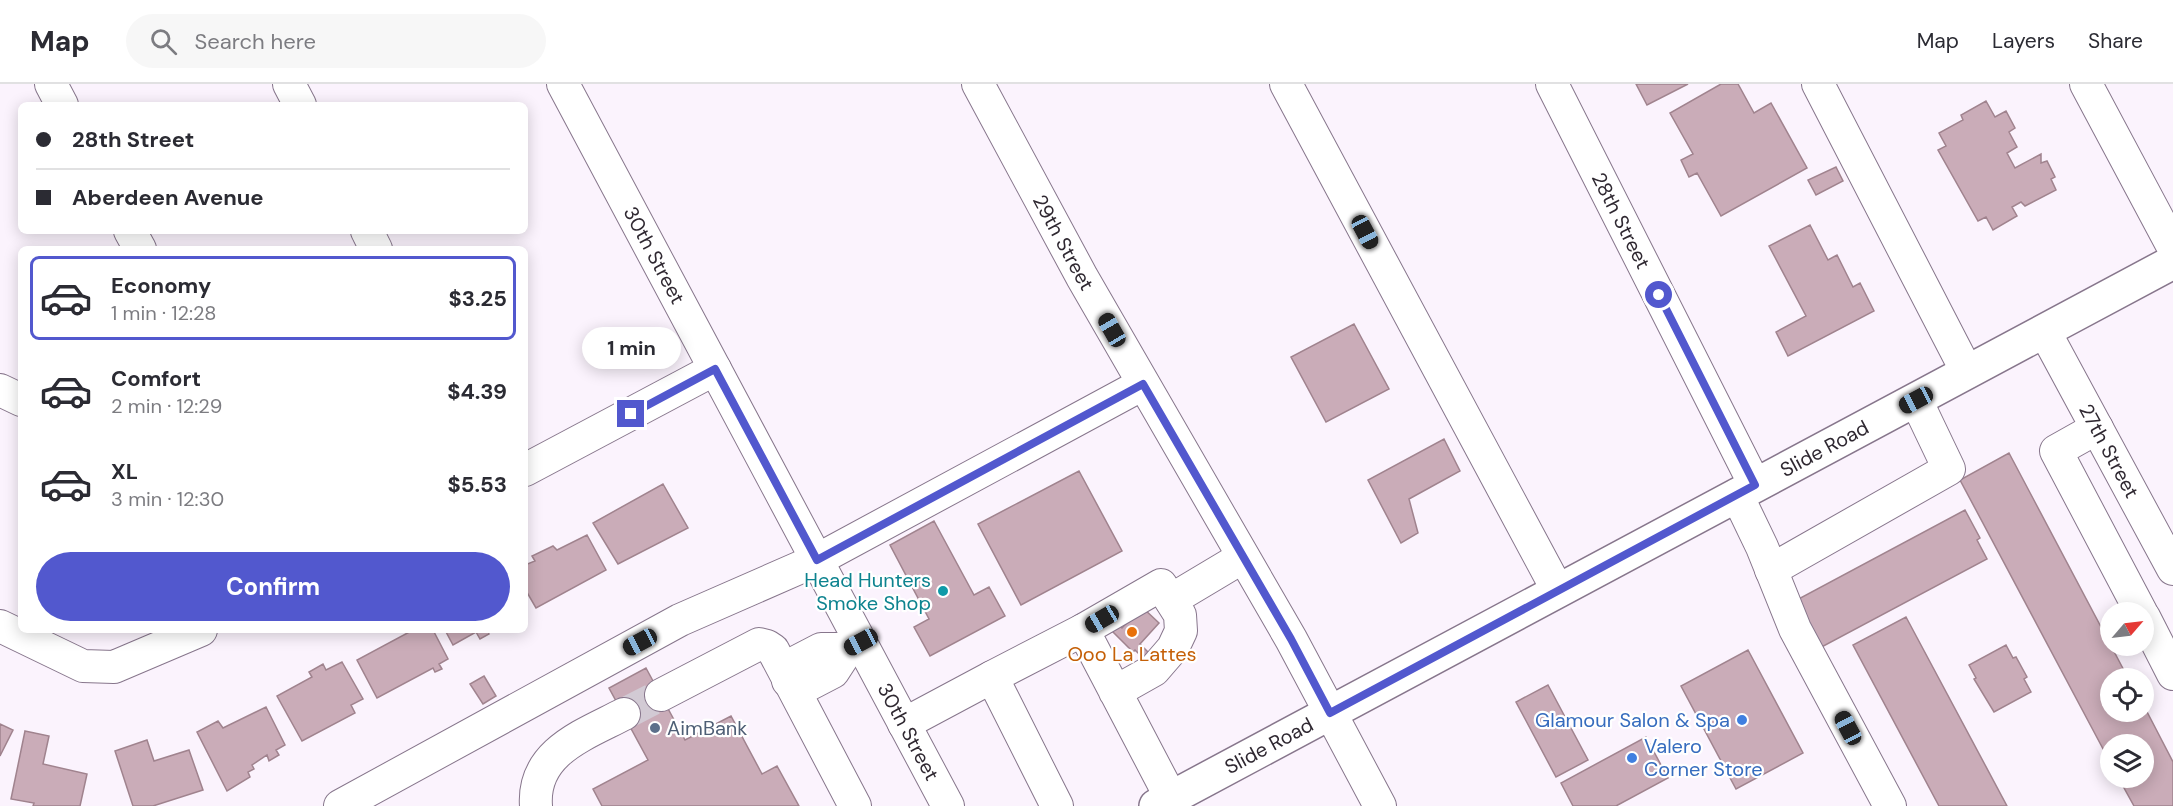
<!DOCTYPE html>
<html lang="en">
<head>
<meta charset="utf-8">
<style>
	body { margin:0; font-family:"DM Sans",sans-serif; background:#f7f7f7; color:#2b2b33; height:100vh; display:flex; flex-direction:column; font-size:22px; white-space:nowrap }
	* { box-sizing:border-box; margin:0 }
	p { font-size:20px; color:#7c7c81 }
	.icon { flex:none; width:33px; height:33px; fill:none; stroke:currentColor; stroke-width:2; stroke-linecap:round; stroke-linejoin:round }
	.map { position:relative; flex:1; overflow:hidden }
	.details { position:absolute; left:18px; top:162px; width:510px; height:387px; display:flex; flex-direction:column; background:#fff; border-radius:9px; box-shadow:0 3px 15px #0003 }
	.details>* { flex:none }
	.top-card { position:absolute; left:18px; top:18px; width:510px; height:132px; border-radius:9px; box-shadow:0 3px 15px #0003; display:grid; align-content:center; height:132px; padding:0 18px; background:#fff }
	.needle { width:39px; rotate:62deg }
	.fabs { position:absolute; left:2100px; top:518px; display:grid; gap:12px }
	.fabs a { display:grid; place-items:center; width:54px; height:54px; border-radius:50%; background:#fff; box-shadow:0 3px 15px #0003; font-size:30px }
	.end { position:absolute; width:27px; height:27px; margin:-14px; border:8px solid #5258ce; background:#fff; box-shadow:0 0 0 3px #fff }
	.from { border-radius:50% }
	.bubble { position:absolute; height:42px; border-radius:21px; background:#fff; box-shadow:0 3px 15px #0003; font-size:20px; font-weight:700; line-height:42px; text-align:center }
	.car { position:absolute; width:18px; height:36px; margin:-18px -9px; border-radius:8px; box-shadow:0 0 4px 2px #0007; background:linear-gradient(#222 24%,#8ab4d8 0 40%,#222 0 76%,#8ab4d8 0 86%,#222 0) }
	.top-card b { display:flex; align-items:center; gap:21px; height:57px; font-size:22px }
	.top-card b+b { border-top:2px solid #e1e1e2 }
	.top-card i { width:15px; height:15px; background:#2b2b33 }
	ul { padding:10px 0 0; list-style:none }
	li { display:flex; align-items:center; gap:18px; height:84px; margin:0 12px 9px; padding:0 6px; border:3px solid transparent; border-radius:9px }
	li div { flex:1 }
	li b { display:block; font-size:22px }
	li em { font-style:normal; font-weight:700 }
	li.selected { border-color:#5258ce }
	li>.icon { width:54px; height:54px; stroke-width:1.5 }
	.primary-button { display:flex; gap:12px; margin-top:auto; padding:12px 18px }
	.primary-button a { flex:1; height:69px; border-radius:36px; background:#5258ce; color:#fff; font-size:24px; font-weight:700; line-height:69px; text-align:center }
	header { display:flex; align-items:center; gap:36px; box-sizing:border-box; height:84px; padding:0 30px; background:#fff; border-bottom:2px solid #e1e1e2 }
	header strong { font-size:28px }
	nav { display:flex; gap:33px; margin-inline-start:auto; font-size:21px }
	.search { width:420px; height:54px; background:#f7f7f7; display:flex; align-items:center; gap:15px; box-sizing:border-box; padding:0 21px; border-radius:33px; color:#7c7c81; font-size:22px }
	.map>svg:first-child { display:block }
</style>
</head>
<body>
<header>
<strong>Map</strong>
<div class="search"><svg class="icon" aria-label="search" viewBox="0 0 24 24"><circle cx="10" cy="10" r="6"/><path d="M15 15l6 6"/></svg>Search here</div>
<nav><a>Map</a><a>Layers</a><a>Share</a></nav>
</header>
<div class="map">
<svg width="2173" height="722" viewBox="0 0 2173 722">
	<rect width="100%" height="100%" fill="#fbf3fd"/>
	<!-- building -->
	<path fill="#caacb8" stroke="#a0838e" stroke-width="1.5" d="M 1636,0 L 1688,0 L 1647,21 Z
		M 1721,0 L 1738,0 L 1754,29 L 1771,19 L 1807,84 L 1721,132 L 1697,89 L 1689,93 L 1681,76 L 1693,70 L 1670,29 Z
		M 1986,17 L 1995,33 L 2006,27 L 2015,44 L 2009,48 L 2017,63 L 2007,69 L 2015,84 L 2041,70 L 2041,79 L 2047,77 L 2055,93 L 2051,95 L 2056,106 L 2025,122 L 2021,118 L 2012,123 L 2017,132 L 1993,146 L 1986,133 L 1978,137 L 1938,66 L 1946,62 L 1939,49 L 1963,36 L 1961,31 Z
		M 1836,83 L 1843,97 L 1816,111 L 1808,96 Z
		M 1810,141 L 1828,176 L 1837,171 L 1853,203 L 1860,199 L 1874,227 L 1788,272 L 1776,248 L 1806,232 L 1769,162 Z
		M 1354,240 L 1389,305 L 1326,338 L 1291,273 Z
		M 1444,355 L 1460,387 L 1409,415 L 1418,449 L 1401,459 L 1368,396 Z
		M 2009,369 L 2128,594 L 2110,594 L 2110,627 L 2144,627 L 2144,622 L 2173,678 L 2173,722 L 2134,722 L 2118,693 L 2144,693 L 2144,660 L 2110,660 L 2110,678 L 1960,396 Z
		M 1079,387 L 1122,467 L 1021,521 L 978,440 Z
		M 663,400 L 688,444 L 618,480 L 593,439 Z
		M 1965,426 L 1980,454 L 1977,456 L 1987,475 L 1816,566 L 1791,519 Z
		M 934,437 L 974,511 L 989,503 L 1005,532 L 930,572 L 914,543 L 929,535 L 890,461 Z
		M 587,451 L 606,486 L 536,524 L 525,505 L 525,481 L 535,477 L 532,472 L 553,462 L 557,466 Z
		M 1142,523 L 1159,539 L 1140,560 L 1148,568 L 1143,574 L 1135,566 L 1133,568 L 1111,546 L 1118,540 L 1122,544 Z
		M 1906,533 L 2007,722 L 1939,722 L 1853,561 Z
		M 413,546 L 433,546 L 448,575 L 439,580 L 442,585 L 435,588 L 433,584 L 377,614 L 357,576 Z
		M 445,546 L 487,546 L 489,550 L 480,555 L 476,548 L 453,561 Z
		M 2006,561 L 2013,574 L 2016,573 L 2027,593 L 2024,595 L 2031,608 L 1994,628 L 1974,595 L 1976,594 L 1969,581 Z
		M 1748,566 L 1803,669 L 1736,705 L 1681,602 Z
		M 342,578 L 363,615 L 351,621 L 355,629 L 302,657 L 277,612 L 312,593 L 309,588 L 323,580 L 326,586 Z
		M 646,584 L 685,656 L 731,632 L 762,690 L 777,682 L 799,722 L 602,722 L 593,705 L 648,676 L 609,604 Z
		M 484,592 L 496,612 L 483,620 L 470,600 Z
		M 1548,601 L 1588,676 L 1556,693 L 1516,618 Z
		M 266,623 L 285,661 L 276,666 L 279,671 L 269,677 L 267,671 L 252,681 L 254,685 L 248,688 L 250,693 L 227,707 L 197,648 L 218,637 L 223,644 Z
		M 0,640 L 13,646 L 0,672 Z
		M 25,647 L 49,652 L 43,680 L 87,690 L 80,722 L 33,722 L 34,719 L 11,715 Z
		M 1646,653 L 1668,694 L 1616,722 L 1573,722 L 1561,699 Z
		M 147,656 L 154,677 L 189,666 L 203,706 L 153,722 L 133,722 L 115,667 Z"/>
	<g fill="none" stroke-linecap="round" stroke-linejoin="round">
		<!-- minor-tunnel -->
		<path stroke="#d2cad4" stroke-width="32" stroke-dasharray="32 16" stroke-linecap="butt" d="M 624,630 L 661,611"/>
		<!-- minor casing -->
		<g stroke="#87768c" stroke-width="34">
			<g id="minor">
				<path d="M 51,0 L 62,21"/>
				<path d="M 289,0 L 300,21"/>
				<path id="s1" d="M 563,0 L 948,722"/>
				<path id="s2" d="M 978,0 L 1082,193 L 1291,555 L 1380,722"/>
				<path d="M 1286,0 L 1558,507"/>
				<path id="s3" d="M 1552,0 L 1755,401"/>
				<path d="M 1818,0 L 1967,288"/>
				<path d="M 2086,0 L 2173,163"/>
				<path d="M 130,147 L 140,165"/>
				<path d="M 367,147 L 376,165"/>
				<path id="s4" d="M 2045,248 L 2173,485"/>
				<path d="M 0,306 L 21,316"/>
				<path d="M 2097,344 L 2056,367 L 2141,528"/>
				<path d="M 525,386 L 715,285"/>
				<path d="M 1737,411 L 1762,463 L 1795,545 L 1890,722"/>
				<path d="M 1771,486 L 1949,385 L 1916,316"/>
				<path d="M 1171,516 L 1243,473"/>
				<path d="M 2144,533 L 2173,590"/>
				<path d="M 0,542 L 83,582 L 114,583 L 201,546"/>
				<path d="M 848,565 L 821,565 L 796,578 L 788,597 L 808,601 L 833,588 L 848,565 L 861,558"/>
				<path d="M 1115,608 L 1154,586 L 1173,564 L 1181,547 L 1180,531 L 1161,501 L 1083,546 L 1171,714"/>
				<path d="M 661,611 L 759,560 L 767,562 L 773,566 L 855,722"/>
				<path d="M 904,640 L 992,593"/>
				<path d="M 340,722 L 680,536 L 817,476 L 1143,300"/>
				<path d="M 536,722 C 532,668 584,651 624,630"/>
				<path d="M 1057,722 L 992,593 L 1083,546"/>
			</g>
		</g>
		<!-- major casing -->
		<g stroke="#87768c" stroke-width="36">
			<g id="major">
				<path id="s5" d="M 1156,722 L 2173,178"/>
			</g>
		</g>
		<!-- minor -->
		<use href="#minor" stroke="#fff" stroke-width="32"/>
		<!-- major -->
		<use href="#major" stroke="#fff" stroke-width="33"/>
	</g>
	<g fill="none" stroke-linecap="round" stroke-linejoin="round">
		<!-- route -->
		<path stroke="#5258ce" stroke-width="8" d="M 631,330 L 715,285 L 817,476 L 1143,300 L 1291,555 L 1330,629 L 1755,401 L 1659,211"/>
	</g>
	<!-- markers -->
	<circle fill="#0f9aa8" stroke="#fff" stroke-width="2" cx="943" cy="507" r="6"/>
	<circle fill="#e8710a" stroke="#fff" stroke-width="2" cx="1132" cy="548" r="6"/>
	<g fill="#3f7fe0" stroke="#fff" stroke-width="2">
		<circle cx="1742" cy="636" r="6"/>
		<circle cx="1632" cy="674" r="6"/>
	</g>
	<circle fill="#5c6f8a" stroke="#fff" stroke-width="2" cx="655" cy="644" r="6"/>
	<g text-anchor="middle" dominant-baseline="central" stroke-width="4.5" stroke-linejoin="round" paint-order="stroke">
		<!-- street labels -->
		<g font-size="20" fill="#2f2831" stroke="#fff">
			<text stroke="none"><textPath href="#s3" startOffset="153">28th Street</textPath></text>
			<text stroke="none"><textPath href="#s2" startOffset="180">29th Street</textPath></text>
			<text stroke="none"><textPath href="#s1" startOffset="194">30th Street</textPath></text>
			<text stroke="none"><textPath href="#s5" startOffset="758">Slide Road</textPath></text>
			<text stroke="none"><textPath href="#s4" startOffset="135">27th Street</textPath></text>
			<text stroke="none"><textPath href="#s1" startOffset="734">30th Street</textPath></text>
			<text stroke="none"><textPath href="#s5" startOffset="128">Slide Road</textPath></text>
		</g>
		<!-- culture labels -->
		<g font-size="20" fill="#0d838f" stroke="#fff" text-anchor="end">
			<text x="931" y="496">Head Hunters<tspan x="931" dy="23">Smoke Shop</tspan></text>
		</g>
		<!-- food labels -->
		<g font-size="20" fill="#c56008" stroke="#fff">
			<text x="1132" y="570">Ooo La Lattes</text>
		</g>
		<!-- shop labels -->
		<g font-size="20" fill="#366cbe" stroke="#fff" text-anchor="end">
			<text x="1730" y="636">Glamour Salon &amp; Spa</text>
			<text x="1644" y="662" text-anchor="start">Valero<tspan x="1644" dy="23">Corner Store</tspan></text>
		</g>
		<!-- service labels -->
		<g font-size="20" fill="#4e5e75" stroke="#fff" text-anchor="start">
			<text x="667" y="644">AimBank</text>
		</g>
	</g>
</svg>
<div class="fabs">
<a><svg class="needle" viewBox="-14 -14 28 28"><path d="M0-13l5 13h-10z" fill="#e53935"/><path d="M0 13l5-13h-10z" fill="#7c7c81"/></svg></a>
<a><svg class="icon" aria-label="locate" viewBox="0 0 24 24"><circle cx="12" cy="12" r="6"/><path d="M12 2v4M12 18v4M2 12h4M18 12h4"/></svg></a>
<a><svg class="icon" aria-label="layers" viewBox="0 0 24 24"><path d="M12 4l9 5-9 5-9-5zM3 14l9 5 9-5"/></svg></a>
</div>
<i class="end from" style="left:1659px;top:211px"></i>
<i class="end" style="left:631px;top:330px"></i>
<div class="bubble" style="left:582px;top:243px;width:99px">1 min</div>
<i class="car" style="left:1365px;top:148px;rotate:152deg"></i>
<i class="car" style="left:1112px;top:246px;rotate:330deg"></i>
<i class="car" style="left:1916px;top:316px;rotate:242deg"></i>
<i class="car" style="left:1102px;top:535px;rotate:240deg"></i>
<i class="car" style="left:640px;top:558px;rotate:242deg"></i>
<i class="car" style="left:861px;top:558px;rotate:242deg"></i>
<i class="car" style="left:1848px;top:644px;rotate:332deg"></i>
<div class="top-card">
<b><i class="from"></i>28th Street</b>
<b><i></i>Aberdeen Avenue</b>
</div>
<section class="details">
<ul>
<li class="selected"><svg class="icon" aria-label="car" viewBox="0 0 24 24"><path d="M5 17H2v-5l4-1 3-4h7l3 4 3 1v5h-3M9 17h6M6 11h13"/><circle cx="7" cy="17" r="2"/><circle cx="17" cy="17" r="2"/></svg><div><b>Economy</b><p>1 min · 12:28</p></div><em>$3.25</em></li>
<li><svg class="icon" aria-label="car" viewBox="0 0 24 24"><path d="M5 17H2v-5l4-1 3-4h7l3 4 3 1v5h-3M9 17h6M6 11h13"/><circle cx="7" cy="17" r="2"/><circle cx="17" cy="17" r="2"/></svg><div><b>Comfort</b><p>2 min · 12:29</p></div><em>$4.39</em></li>
<li><svg class="icon" aria-label="car" viewBox="0 0 24 24"><path d="M5 17H2v-5l4-1 3-4h7l3 4 3 1v5h-3M9 17h6M6 11h13"/><circle cx="7" cy="17" r="2"/><circle cx="17" cy="17" r="2"/></svg><div><b>XL</b><p>3 min · 12:30</p></div><em>$5.53</em></li>
</ul>
<div class="primary-button"><a>Confirm</a></div>
</section>
</div>
</body>
</html>
